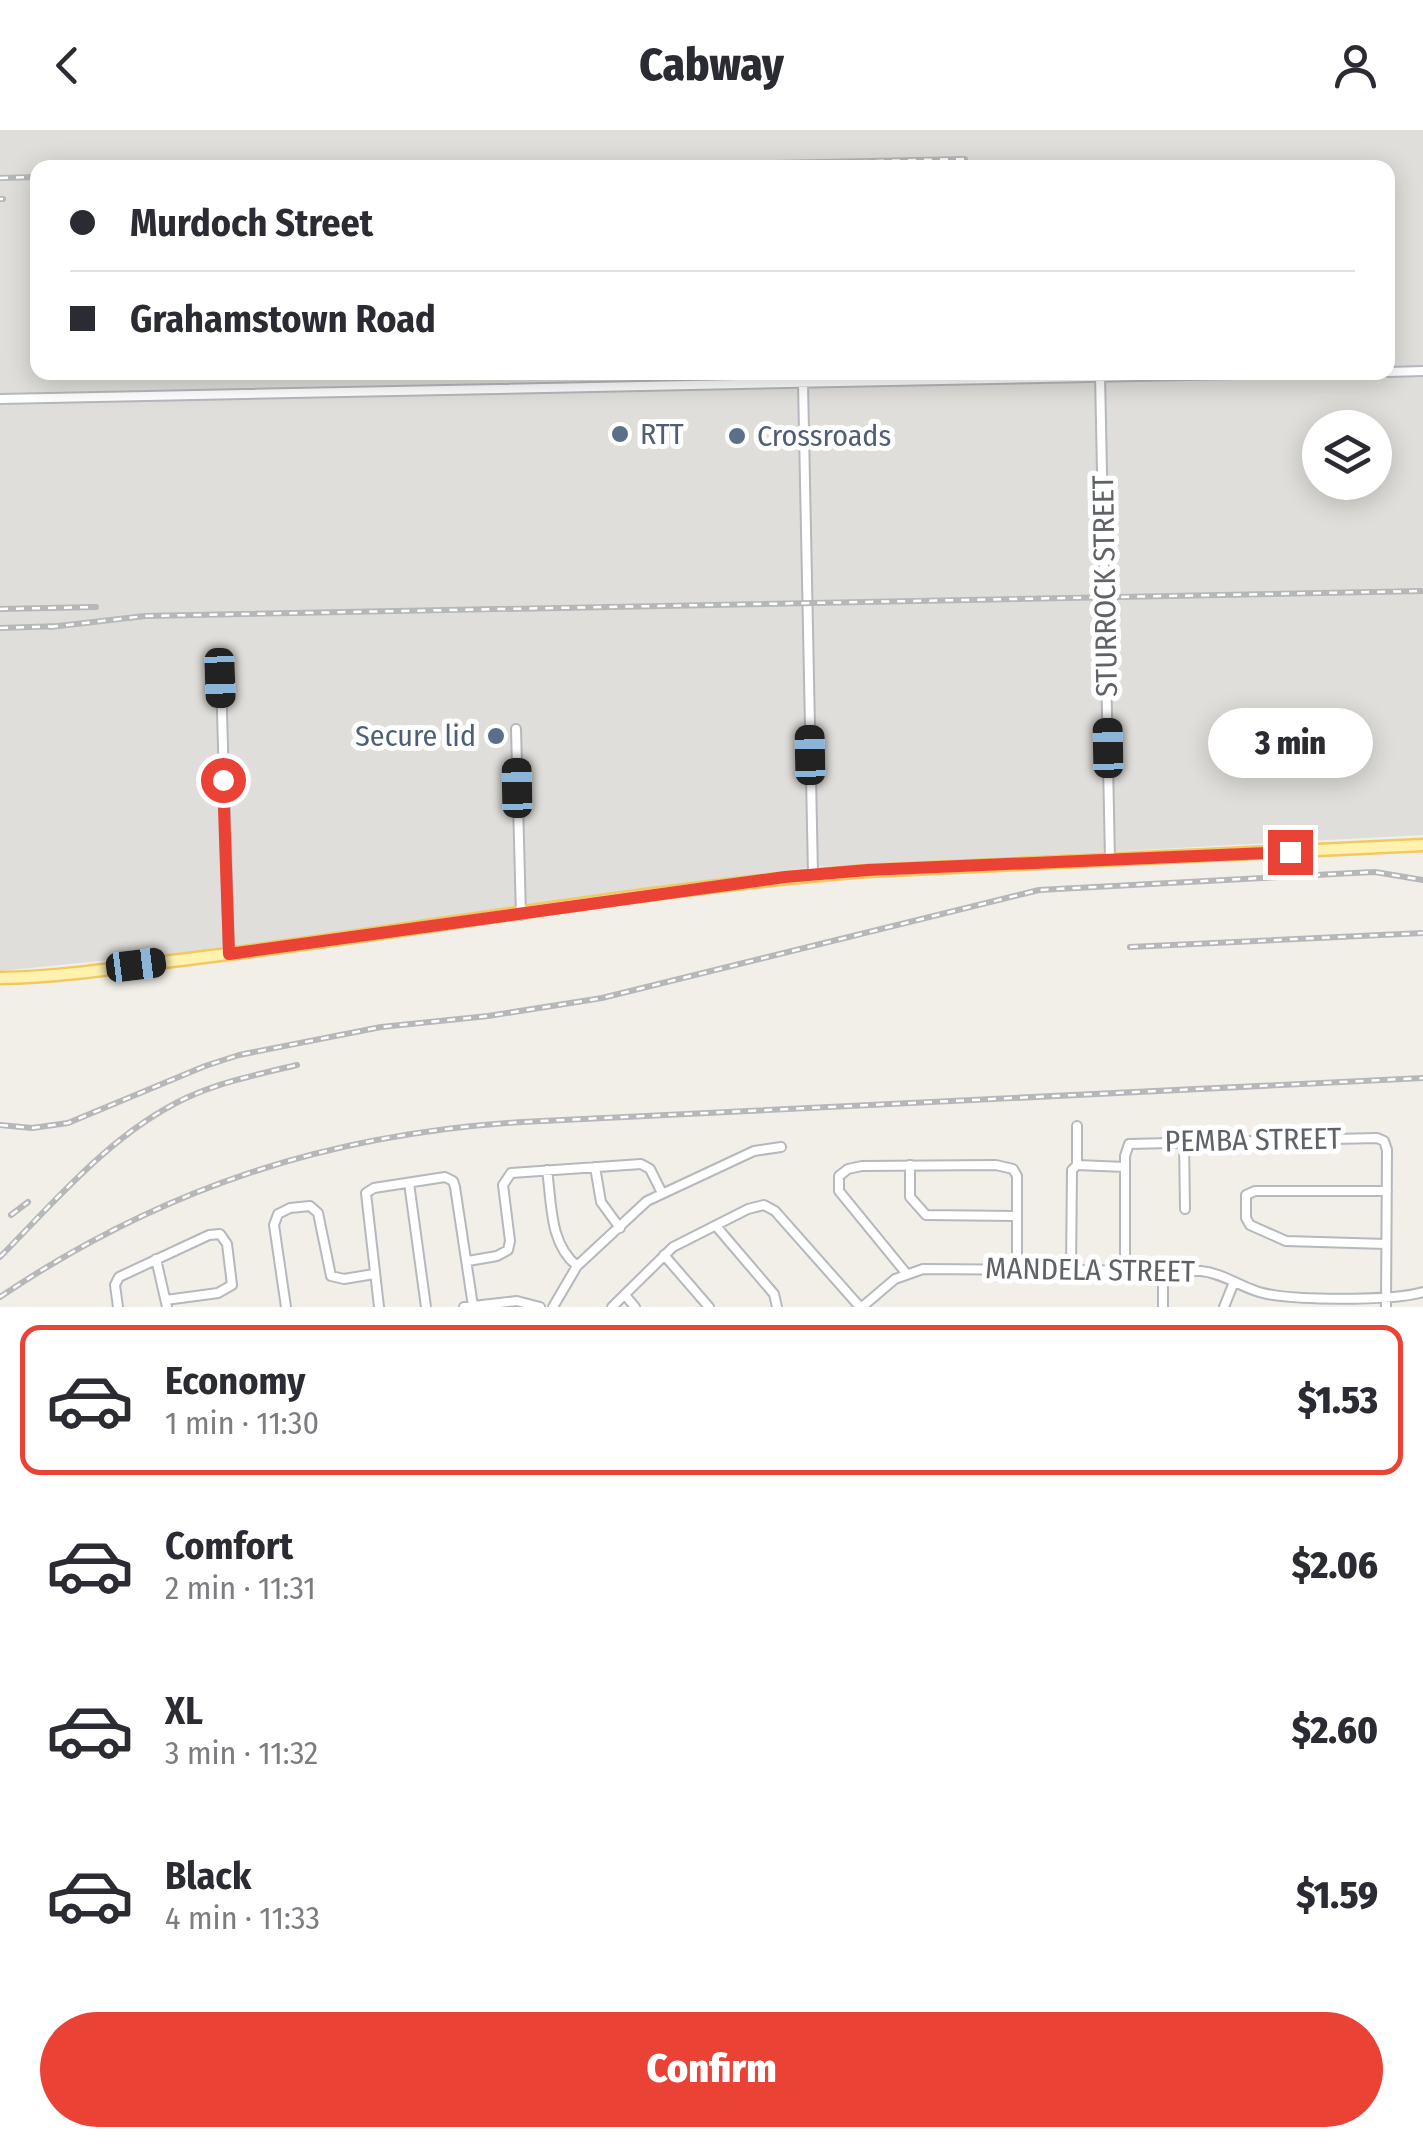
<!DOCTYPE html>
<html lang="en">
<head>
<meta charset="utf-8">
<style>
	body { margin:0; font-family:"Fira Sans Condensed",sans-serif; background:#f2f2f3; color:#2b2b33; height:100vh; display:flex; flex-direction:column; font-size:38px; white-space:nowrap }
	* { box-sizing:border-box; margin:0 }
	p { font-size:32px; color:#7c7c81 }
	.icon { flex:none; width:55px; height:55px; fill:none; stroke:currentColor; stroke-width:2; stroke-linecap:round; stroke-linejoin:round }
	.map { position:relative; height:1177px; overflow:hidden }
	.sheet { display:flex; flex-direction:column; background:#fff; flex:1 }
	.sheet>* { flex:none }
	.banner { position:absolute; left:30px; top:30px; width:1365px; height:220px; border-radius:20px; box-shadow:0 5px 25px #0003; display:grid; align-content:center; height:220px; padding:0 40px; background:#fff }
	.fabs { position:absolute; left:1302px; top:280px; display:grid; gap:20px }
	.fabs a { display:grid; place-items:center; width:90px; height:90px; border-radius:50%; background:#fff; box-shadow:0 5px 25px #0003; font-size:50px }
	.end { position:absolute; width:45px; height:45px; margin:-22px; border:12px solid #ea4335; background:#fff; box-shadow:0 0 0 5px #fff }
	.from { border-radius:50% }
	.bubble { position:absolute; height:70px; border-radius:35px; background:#fff; box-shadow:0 5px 25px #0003; font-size:32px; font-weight:800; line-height:70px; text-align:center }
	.car { position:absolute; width:30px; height:60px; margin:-30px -15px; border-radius:12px; box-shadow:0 0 8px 2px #0007; background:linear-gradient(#222 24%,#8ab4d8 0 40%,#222 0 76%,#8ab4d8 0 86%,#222 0) }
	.banner b { display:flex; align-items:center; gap:35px; height:95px; font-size:38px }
	.banner b+b { border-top:2px solid #e1e1e2 }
	.banner i { width:25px; height:25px; background:#2b2b33 }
	ul { padding:18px 0 0; list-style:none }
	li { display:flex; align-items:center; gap:30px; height:150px; margin:0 20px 15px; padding:0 20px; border:5px solid transparent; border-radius:20px }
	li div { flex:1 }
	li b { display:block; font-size:38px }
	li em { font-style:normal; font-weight:800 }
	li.active { border-color:#ea4335 }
	li>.icon { width:90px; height:90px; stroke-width:1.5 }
	.button { display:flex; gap:20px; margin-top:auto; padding:20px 40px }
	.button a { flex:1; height:115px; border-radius:60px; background:#ea4335; color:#fff; font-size:40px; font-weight:800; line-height:115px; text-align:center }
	header { display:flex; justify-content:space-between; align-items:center; height:130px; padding:0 40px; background:#fff; font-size:45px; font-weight:800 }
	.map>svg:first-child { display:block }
</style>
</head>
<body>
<header><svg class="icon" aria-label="back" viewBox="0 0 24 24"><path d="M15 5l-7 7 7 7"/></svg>Cabway<svg class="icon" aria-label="person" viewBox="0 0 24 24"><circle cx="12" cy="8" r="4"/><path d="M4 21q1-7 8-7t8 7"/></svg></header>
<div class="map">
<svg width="1423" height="1177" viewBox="0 0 1423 1177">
	<rect width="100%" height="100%" fill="#f1efe8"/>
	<!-- industrial -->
	<path fill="#e0deda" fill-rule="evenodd" d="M 0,0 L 1423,0 L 1423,705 L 814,737 L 208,820 L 0,841 ZM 38,38 L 1388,38 L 1388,242 L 38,242 ZM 1320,298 L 1375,298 L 1375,352 L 1320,352 Z"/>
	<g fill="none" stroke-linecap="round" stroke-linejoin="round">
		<!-- minor casing -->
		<g stroke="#b5b8bc" stroke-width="12">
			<path id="minor" d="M 1388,242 L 1423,241
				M 1100,245 L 1110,730
				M 803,253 L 813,745
				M 0,269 L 1337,242
				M 221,547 L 229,824
				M 516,599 L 521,785
				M 1077,996 L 1077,1035
				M 1184,1011 L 1185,1079
				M 910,1035 L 910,1067 L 926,1085 L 1016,1086
				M 595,1037 L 601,1072 L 620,1098
				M 547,1040 C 552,1074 549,1113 577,1136
				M 409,1053 L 426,1177
				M 716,1096 L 774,1164 L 777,1177
				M 1386,1114 L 1286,1111 L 1250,1095 L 1246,1088 L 1246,1065 L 1255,1061 L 1387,1061
				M 664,1125 L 709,1177
				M 156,1129 L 167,1177
				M 468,1131 L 497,1126 L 508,1120 L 510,1111 L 503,1055 L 511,1043 L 641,1034 L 650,1039 L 662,1063
				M 1071,1140 L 1072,1040 L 1077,1035 L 1125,1037
				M 1125,1140 L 1125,1026 L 1129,1014 L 1377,1008 L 1384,1011 L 1387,1020 L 1386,1177
				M 1163,1140 L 1163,1177
				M 906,1143 L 839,1061 L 839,1046 L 848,1039 L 862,1036 L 996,1035 L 1013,1039 L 1017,1046 L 1017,1140
				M 625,1165 L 635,1177
				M 118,1177 L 115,1155 L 119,1147 L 209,1105 L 220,1104 L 227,1114 L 232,1155 L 218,1163 L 166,1170
				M 286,1177 L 274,1095 L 278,1084 L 290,1078 L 310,1076 L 318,1083 L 331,1146 L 344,1149 L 374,1144
				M 379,1177 L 366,1063 L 374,1058 L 445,1047 L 453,1051 L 455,1057 L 473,1176
				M 464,1177 L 517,1171 L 540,1177
				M 553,1177 L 577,1136 L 647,1071 L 754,1021 L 781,1017
				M 612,1177 L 673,1117 L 748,1079 L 764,1075 L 775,1081 L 860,1177
				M 862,1177 L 895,1149 L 923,1139 L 1201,1141 C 1222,1143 1239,1156 1259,1162 C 1289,1171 1393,1171 1423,1162
				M 1224,1177 L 1234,1152"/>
		</g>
		<!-- major casing -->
		<g stroke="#f2c960" stroke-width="15">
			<path id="major" d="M 0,848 C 68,847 137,835 204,827 C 425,800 646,758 868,741 L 1423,715"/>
		</g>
		<!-- minor -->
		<use href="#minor" stroke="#fff" stroke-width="8"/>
		<!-- major -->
		<use href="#major" stroke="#fff2af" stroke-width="10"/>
		<!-- rail casing -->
		<g stroke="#b6b7b8" stroke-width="6">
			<path id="rail" d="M 540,38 L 965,29
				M 0,48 L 38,47
				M 0,69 L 3,69
				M 37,69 L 38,69
				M 0,479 L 96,477
				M 50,497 L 145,486 L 1423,461
				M 0,498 L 60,496
				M 1130,817 L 1423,803
				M 0,995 L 32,998 L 68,993 L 205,936 L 239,925 L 381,897 L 488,886 L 602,868 L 1039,760 L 1353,743 L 1375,742 L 1423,750
				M 11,1085 L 28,1072
				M 0,1127 C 57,1069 112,1003 186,968 C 221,952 259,944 297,935
				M 0,1167 C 162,1058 328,1004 522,992 L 1423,948"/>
		</g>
		<!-- rail -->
		<use href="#rail" stroke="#fff" stroke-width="2.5" stroke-dasharray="8" stroke-linecap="butt"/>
	</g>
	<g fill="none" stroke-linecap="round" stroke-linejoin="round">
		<!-- route -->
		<path stroke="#ea4335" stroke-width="12" d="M 223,650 L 229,824 L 785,747 L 868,740 L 1290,722"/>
	</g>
	<!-- markers -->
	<g fill="#5c6f8a" stroke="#fff" stroke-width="4">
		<circle cx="620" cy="304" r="10"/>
		<circle cx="737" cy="306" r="10"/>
		<circle cx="496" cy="606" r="10"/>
	</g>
	<g text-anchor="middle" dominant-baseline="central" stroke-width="10" stroke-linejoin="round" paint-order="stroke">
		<!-- service labels -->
		<g font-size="30" fill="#4e5e75" stroke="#fff" text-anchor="start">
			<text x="640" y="304">RTT</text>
			<text x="757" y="306">Crossroads</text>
			<text x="476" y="606" text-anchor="end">Secure lid</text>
		</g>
		<!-- street labels -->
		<g font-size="30" fill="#5f6368" stroke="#fff">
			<text transform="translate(1105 456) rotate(-91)">STURROCK STREET</text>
			<text transform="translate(1253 1010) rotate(-1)">PEMBA STREET</text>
			<text transform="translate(1090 1140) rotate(1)">MANDELA STREET</text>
		</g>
	</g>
</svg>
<div class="fabs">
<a><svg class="icon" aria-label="layers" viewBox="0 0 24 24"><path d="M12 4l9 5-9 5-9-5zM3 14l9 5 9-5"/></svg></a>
</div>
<i class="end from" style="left:223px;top:650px"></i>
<i class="end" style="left:1290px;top:722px"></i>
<div class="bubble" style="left:1208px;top:578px;width:165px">3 min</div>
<i class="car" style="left:220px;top:548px;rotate:178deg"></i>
<i class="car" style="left:1108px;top:618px;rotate:359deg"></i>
<i class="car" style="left:810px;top:625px;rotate:359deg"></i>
<i class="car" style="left:517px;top:658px;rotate:359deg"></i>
<i class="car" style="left:136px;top:835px;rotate:83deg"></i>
<div class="banner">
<b><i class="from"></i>Murdoch Street</b>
<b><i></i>Grahamstown Road</b>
</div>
</div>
<section class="sheet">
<ul>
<li class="active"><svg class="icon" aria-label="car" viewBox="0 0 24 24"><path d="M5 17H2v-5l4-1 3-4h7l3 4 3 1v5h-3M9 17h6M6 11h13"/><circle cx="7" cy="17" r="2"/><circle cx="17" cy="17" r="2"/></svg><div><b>Economy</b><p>1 min · 11:30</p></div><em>$1.53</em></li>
<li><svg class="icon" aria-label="car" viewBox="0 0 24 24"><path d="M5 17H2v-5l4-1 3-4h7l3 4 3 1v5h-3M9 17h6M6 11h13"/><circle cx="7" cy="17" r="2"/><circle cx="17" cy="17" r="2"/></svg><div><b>Comfort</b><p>2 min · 11:31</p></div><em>$2.06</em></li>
<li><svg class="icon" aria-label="car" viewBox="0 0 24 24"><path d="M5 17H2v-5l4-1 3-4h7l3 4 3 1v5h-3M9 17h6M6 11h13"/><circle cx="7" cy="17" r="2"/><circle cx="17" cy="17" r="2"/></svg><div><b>XL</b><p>3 min · 11:32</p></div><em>$2.60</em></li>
<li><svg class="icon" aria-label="car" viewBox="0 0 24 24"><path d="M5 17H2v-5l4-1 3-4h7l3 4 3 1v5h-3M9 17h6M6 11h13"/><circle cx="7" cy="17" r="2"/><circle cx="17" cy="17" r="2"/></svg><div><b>Black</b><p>4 min · 11:33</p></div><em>$1.59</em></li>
</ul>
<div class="button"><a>Confirm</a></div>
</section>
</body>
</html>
